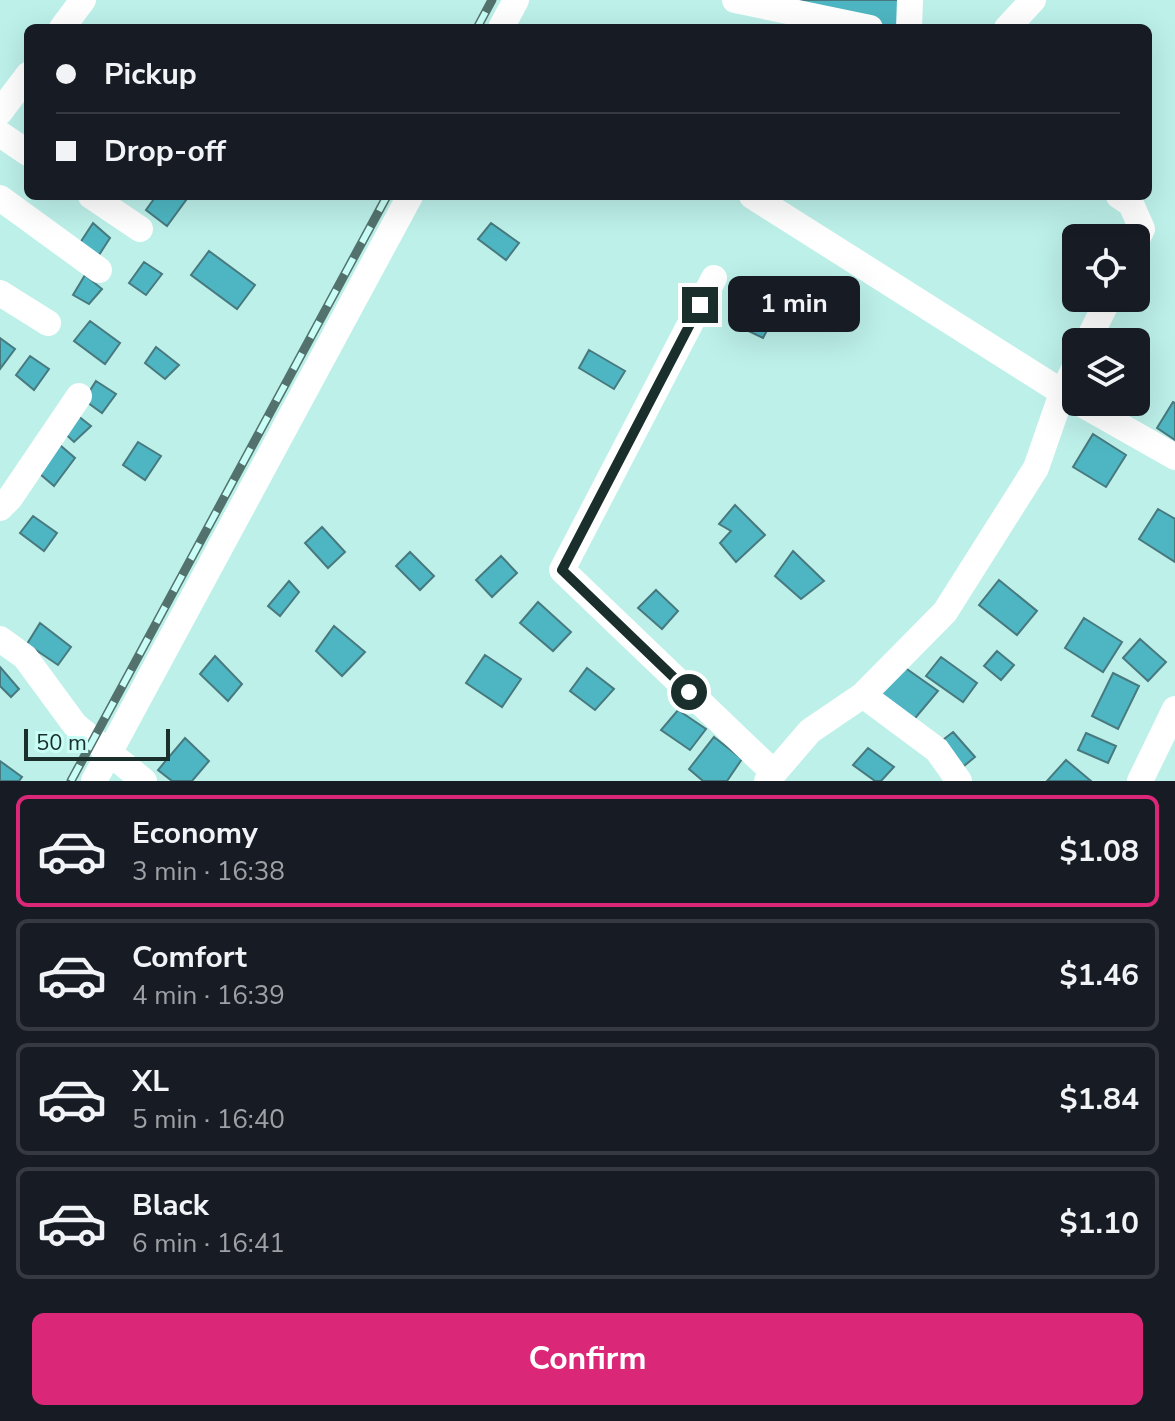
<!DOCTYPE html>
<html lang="en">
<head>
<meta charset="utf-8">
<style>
	body { margin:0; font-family:"Nunito Sans",sans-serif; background:#20242c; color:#f1f3f6; height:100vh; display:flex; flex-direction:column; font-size:30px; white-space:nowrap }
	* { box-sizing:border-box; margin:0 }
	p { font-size:26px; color:#9ea1a6 }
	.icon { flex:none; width:44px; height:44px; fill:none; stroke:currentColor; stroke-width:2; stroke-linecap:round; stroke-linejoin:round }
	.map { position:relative; height:781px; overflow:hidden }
	.panel { display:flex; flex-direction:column; background:#171b24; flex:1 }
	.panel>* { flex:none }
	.banner { position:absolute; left:24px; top:24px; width:1128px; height:176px; border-radius:12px; box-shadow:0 8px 32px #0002; display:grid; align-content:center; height:176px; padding:0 32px; background:#171b24 }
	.controls { position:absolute; left:1062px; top:224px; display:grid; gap:16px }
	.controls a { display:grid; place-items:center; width:88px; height:88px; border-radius:12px; background:#171b24; box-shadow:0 8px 32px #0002; font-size:40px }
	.scale { position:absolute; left:24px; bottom:20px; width:146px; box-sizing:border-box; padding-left:8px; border:4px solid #1a2e2c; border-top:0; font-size:22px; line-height:28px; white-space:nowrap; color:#1a2e2c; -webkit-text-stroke:6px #c9fef6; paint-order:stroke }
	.end { position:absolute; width:36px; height:36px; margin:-18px; border:10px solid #1a2e2c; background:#fff; box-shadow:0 0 0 4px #fff }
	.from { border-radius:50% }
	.bubble { position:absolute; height:56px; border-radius:12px; background:#171b24; box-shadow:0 8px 32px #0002; font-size:26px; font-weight:700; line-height:56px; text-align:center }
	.banner b { display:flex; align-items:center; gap:28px; height:76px; font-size:30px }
	.banner b+b { border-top:2px solid #363941 }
	.banner i { width:20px; height:20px; background:#f1f3f6 }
	ul { padding:14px 0 0; list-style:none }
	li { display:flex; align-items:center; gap:24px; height:112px; margin:0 16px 12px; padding:0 16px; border:4px solid #363941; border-radius:12px }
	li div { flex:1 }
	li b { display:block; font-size:30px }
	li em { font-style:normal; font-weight:700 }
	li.current { border-color:#db2777 }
	li>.icon { width:72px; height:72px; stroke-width:1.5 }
	.primary-button { display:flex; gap:16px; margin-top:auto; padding:16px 32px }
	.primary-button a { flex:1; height:92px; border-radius:12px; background:#db2777; color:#fff; font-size:32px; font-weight:700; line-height:92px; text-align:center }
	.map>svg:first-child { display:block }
</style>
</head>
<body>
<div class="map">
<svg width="1175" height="781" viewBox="0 0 1175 781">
	<rect width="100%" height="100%" fill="#bcf0e9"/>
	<!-- building -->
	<path fill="#4eb6c2" stroke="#48797f" stroke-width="2" d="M 735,0 L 910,0 L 909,28 L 870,28 Z
		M 156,196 L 189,196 L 167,226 L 146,210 Z
		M 93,223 L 110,238 L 99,255 L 80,243 Z
		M 491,223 L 519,243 L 506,260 L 478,239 Z
		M 209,251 L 255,285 L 237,309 L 191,275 Z
		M 144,262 L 162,274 L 146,295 L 129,283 Z
		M 85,275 L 102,289 L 89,304 L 73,295 Z
		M 754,295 L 779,308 L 763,338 L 738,326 Z
		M 90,321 L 120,343 L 105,364 L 74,341 Z
		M 0,338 L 15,349 L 0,369 Z
		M 156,347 L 179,365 L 165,379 L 145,363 Z
		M 589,350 L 625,371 L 614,389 L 579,368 Z
		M 30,356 L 49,369 L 34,390 L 16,375 Z
		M 96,381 L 116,394 L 102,413 L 84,400 Z
		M 1173,402 L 1175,403 L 1175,440 L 1157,428 Z
		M 73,412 L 91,426 L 74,442 L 60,429 Z
		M 1093,434 L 1126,455 L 1106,487 L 1073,467 Z
		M 54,440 L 75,458 L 54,486 L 33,468 Z
		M 138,442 L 161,456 L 145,480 L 123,465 Z
		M 735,505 L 765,535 L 736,562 L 720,543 L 731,531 L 719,524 Z
		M 1158,509 L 1175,519 L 1175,562 L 1139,539 Z
		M 33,516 L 57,533 L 44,551 L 20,533 Z
		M 322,527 L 345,552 L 328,568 L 305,543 Z
		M 793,551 L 824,581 L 801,599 L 775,576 Z
		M 410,552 L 434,576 L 420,590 L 396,566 Z
		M 501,556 L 517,573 L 492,597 L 476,580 Z
		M 999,580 L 1037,611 L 1017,635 L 979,605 Z
		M 289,581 L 299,592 L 280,616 L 268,606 Z
		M 656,590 L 678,611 L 662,629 L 638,608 Z
		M 538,602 L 571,632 L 553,651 L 520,623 Z
		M 1084,618 L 1122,642 L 1103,672 L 1065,648 Z
		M 40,623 L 71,647 L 58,665 L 27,644 Z
		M 334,626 L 365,652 L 342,676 L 316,651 Z
		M 1140,639 L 1166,662 L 1148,681 L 1123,658 Z
		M 997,651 L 1014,665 L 1001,680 L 984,666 Z
		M 485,655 L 521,679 L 502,707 L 466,683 Z
		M 215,656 L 242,684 L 228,701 L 200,674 Z
		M 941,657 L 977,683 L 963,702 L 926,676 Z
		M 0,667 L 19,689 L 11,697 L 0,686 Z
		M 904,667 L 938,691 L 911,723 L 879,696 Z
		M 587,668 L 614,689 L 595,710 L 570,691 Z
		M 1113,673 L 1139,686 L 1118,729 L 1092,716 Z
		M 678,710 L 706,729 L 690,750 L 661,730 Z
		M 953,732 L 975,757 L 959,770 L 939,743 Z
		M 1086,733 L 1116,746 L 1108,763 L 1078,750 Z
		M 714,737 L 742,759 L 727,781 L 703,781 L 689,769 Z
		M 185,738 L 209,761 L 192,781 L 172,781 L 158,770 Z
		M 868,748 L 894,767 L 881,781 L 875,781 L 853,765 Z
		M 1066,760 L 1091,781 L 1047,781 Z
		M 0,761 L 22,777 L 19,781 L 0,781 Z"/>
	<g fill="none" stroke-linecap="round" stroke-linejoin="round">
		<!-- minor -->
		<path stroke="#fff" stroke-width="26" d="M 735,0 L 870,28
			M 62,28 L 83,0
			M 501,28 L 516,0
			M 909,28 L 910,0
			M 1007,28 L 1033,0
			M 0,112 L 28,75
			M 0,134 L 28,153
			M 91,196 L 140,229
			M 752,196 L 1076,401
			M 1119,196 L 1131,204 L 1142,229 L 1136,241
			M 0,198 L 99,270
			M 714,278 L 562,570 L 774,773
			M 0,293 L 48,323
			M 1087,342 L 1109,298
			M 1078,402 L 1175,457
			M 0,508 L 10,498 L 79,396
			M 0,639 L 25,657 L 75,725 L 144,781
			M 863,695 L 937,750 L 959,781
			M 94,781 L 410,196
			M 767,781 L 810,731 L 863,695 L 945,612 L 1036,468 L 1062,393 L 1076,365
			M 1140,781 L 1175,709"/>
		<!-- rail casing -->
		<g stroke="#53726e" stroke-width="9">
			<path id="rail" d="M 477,28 L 492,0
				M 71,781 L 387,196"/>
		</g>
		<!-- rail -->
		<use href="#rail" stroke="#c9fef6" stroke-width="6" stroke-dasharray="18" stroke-linecap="butt"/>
	</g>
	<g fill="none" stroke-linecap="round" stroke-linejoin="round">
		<!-- route -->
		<path stroke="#1a2e2c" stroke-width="10" d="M 689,692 L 562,570 L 700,305"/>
	</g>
</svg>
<div class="controls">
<a><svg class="icon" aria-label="locate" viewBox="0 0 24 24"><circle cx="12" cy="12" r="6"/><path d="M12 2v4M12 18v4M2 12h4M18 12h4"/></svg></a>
<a><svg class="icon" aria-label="layers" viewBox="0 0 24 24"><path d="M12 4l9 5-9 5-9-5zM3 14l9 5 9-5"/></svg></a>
</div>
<div class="scale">50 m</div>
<i class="end from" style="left:689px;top:692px"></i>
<i class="end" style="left:700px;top:305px"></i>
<div class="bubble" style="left:728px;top:276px;width:132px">1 min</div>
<div class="banner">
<b><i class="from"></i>Pickup</b>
<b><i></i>Drop-off</b>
</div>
</div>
<section class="panel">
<ul>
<li class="current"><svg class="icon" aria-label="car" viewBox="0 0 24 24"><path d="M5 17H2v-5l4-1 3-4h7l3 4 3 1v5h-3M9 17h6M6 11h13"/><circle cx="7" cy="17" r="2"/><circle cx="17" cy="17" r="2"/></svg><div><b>Economy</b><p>3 min · 16:38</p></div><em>$1.08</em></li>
<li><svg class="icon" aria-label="car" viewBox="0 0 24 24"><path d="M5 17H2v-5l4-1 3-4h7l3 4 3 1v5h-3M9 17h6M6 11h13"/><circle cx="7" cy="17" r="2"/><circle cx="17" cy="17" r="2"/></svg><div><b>Comfort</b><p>4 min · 16:39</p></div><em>$1.46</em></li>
<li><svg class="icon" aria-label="car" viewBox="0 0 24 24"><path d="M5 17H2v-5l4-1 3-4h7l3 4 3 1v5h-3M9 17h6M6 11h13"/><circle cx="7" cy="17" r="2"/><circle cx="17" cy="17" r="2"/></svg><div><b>XL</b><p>5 min · 16:40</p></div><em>$1.84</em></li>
<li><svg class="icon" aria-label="car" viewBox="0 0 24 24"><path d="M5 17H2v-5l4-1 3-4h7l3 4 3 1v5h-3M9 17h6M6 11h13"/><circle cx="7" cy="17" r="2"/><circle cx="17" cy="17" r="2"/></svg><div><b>Black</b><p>6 min · 16:41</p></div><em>$1.10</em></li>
</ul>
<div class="primary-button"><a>Confirm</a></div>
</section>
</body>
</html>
